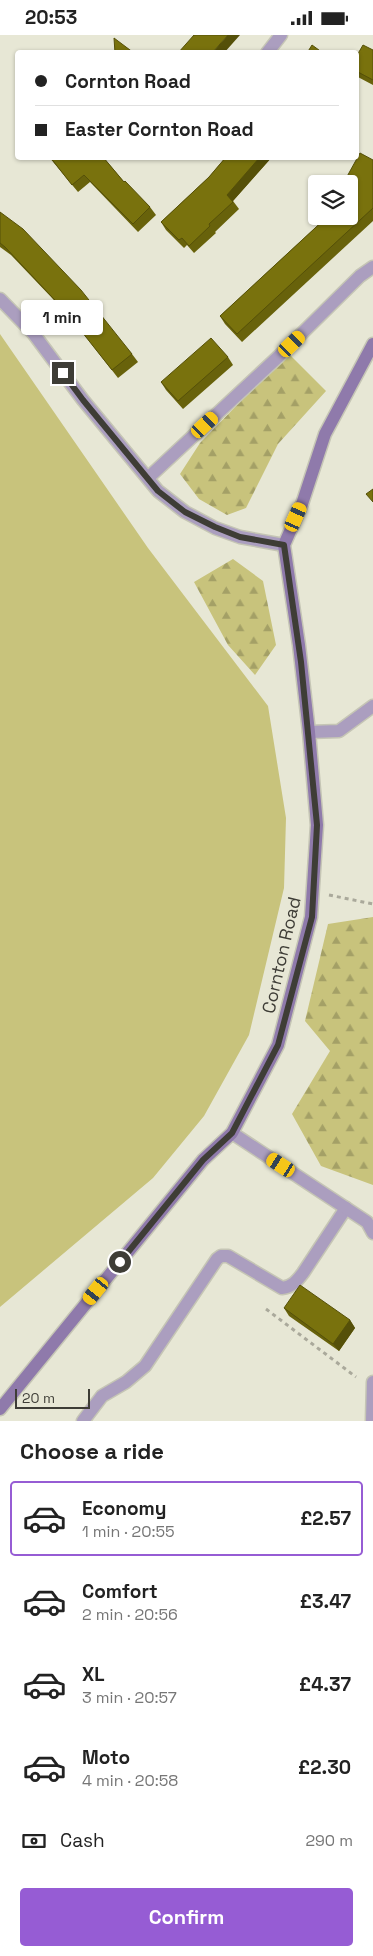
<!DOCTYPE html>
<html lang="en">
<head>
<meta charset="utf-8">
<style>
	body { margin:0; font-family:"Space Grotesk",sans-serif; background:#f2f2f2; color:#222; height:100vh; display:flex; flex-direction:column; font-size:19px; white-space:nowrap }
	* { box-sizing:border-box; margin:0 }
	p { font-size:16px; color:#767676 }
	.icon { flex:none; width:28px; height:28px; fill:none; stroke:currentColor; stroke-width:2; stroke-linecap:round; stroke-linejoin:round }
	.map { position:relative; height:1386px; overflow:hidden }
	.drawer { display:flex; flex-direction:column; background:#fff; flex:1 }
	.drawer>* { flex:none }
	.top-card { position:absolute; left:15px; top:15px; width:344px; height:110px; border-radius:5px; box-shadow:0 1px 4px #0004; display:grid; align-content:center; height:110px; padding:0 20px; background:#fff }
	.buttons { position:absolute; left:308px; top:140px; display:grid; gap:10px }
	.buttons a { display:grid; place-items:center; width:50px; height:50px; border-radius:5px; background:#fff; box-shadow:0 1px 4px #0004; font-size:25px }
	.scale { position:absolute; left:15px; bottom:12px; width:75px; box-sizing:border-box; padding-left:5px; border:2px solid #3e3d36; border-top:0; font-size:14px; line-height:18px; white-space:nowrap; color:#3e3d36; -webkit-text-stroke:4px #e7e7d5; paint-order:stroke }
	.end { position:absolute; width:22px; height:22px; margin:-11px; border:6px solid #3e3d36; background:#fff; box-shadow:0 0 0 2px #fff }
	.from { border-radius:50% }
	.bubble { position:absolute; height:35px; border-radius:5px; background:#fff; box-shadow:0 1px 4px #0004; font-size:16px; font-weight:700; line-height:35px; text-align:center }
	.car { position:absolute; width:15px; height:30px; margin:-15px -8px; border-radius:6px; box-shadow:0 0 4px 1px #0007; background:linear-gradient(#f5c518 24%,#345 0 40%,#f5c518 0 76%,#345 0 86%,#f5c518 0) }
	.top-card b { display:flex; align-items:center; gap:18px; height:48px; font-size:19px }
	.top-card b+b { border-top:1px solid #e0e0e0 }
	.top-card i { width:12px; height:12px; background:#222 }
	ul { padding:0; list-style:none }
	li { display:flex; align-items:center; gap:15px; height:75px; margin:0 10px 8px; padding:0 10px; border:2px solid transparent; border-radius:5px }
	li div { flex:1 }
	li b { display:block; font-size:19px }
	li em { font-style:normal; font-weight:700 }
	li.current { border-color:#965cd4 }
	li>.icon { width:45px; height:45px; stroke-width:1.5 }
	h2 { padding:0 20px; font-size:22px; line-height:60px }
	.pay { display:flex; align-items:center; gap:12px; height:55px; padding:0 20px; font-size:19px }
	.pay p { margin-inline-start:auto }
	.primary-button { display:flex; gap:10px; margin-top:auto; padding:10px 20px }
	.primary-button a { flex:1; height:58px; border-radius:5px; background:#965cd4; color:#fff; font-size:20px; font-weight:700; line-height:58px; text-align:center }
	.status { display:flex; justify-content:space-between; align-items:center; height:35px; padding:0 25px; background:#fff; direction:ltr }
	.status svg { height:14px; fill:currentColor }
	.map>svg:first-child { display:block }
</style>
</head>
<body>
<div class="status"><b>20:53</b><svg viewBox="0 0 49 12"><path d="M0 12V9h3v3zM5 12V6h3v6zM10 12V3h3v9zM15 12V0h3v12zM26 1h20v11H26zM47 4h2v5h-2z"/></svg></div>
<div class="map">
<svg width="373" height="1386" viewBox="0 0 373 1386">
	<defs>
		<pattern id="forest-firs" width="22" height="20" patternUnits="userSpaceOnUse" patternTransform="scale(1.25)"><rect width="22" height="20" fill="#c8c37c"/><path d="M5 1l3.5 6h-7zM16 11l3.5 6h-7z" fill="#a4a066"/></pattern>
	</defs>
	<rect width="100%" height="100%" fill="#e7e7d5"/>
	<!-- grass -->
	<path fill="#c8c37c" d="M 0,299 L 148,513 L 268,671 L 286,783 L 284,853 L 249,1000 L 204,1081 L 153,1143 L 0,1272 Z"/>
	<!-- forest -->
	<path fill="url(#forest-firs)" d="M 288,318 L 326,356 L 278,409 L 246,473 L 227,480 L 199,464 L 180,439 L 200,408 Z
		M 233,524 L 263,546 L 276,610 L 255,640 L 228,610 L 194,547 Z
		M 373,882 L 373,1150 L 321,1131 L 292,1079 L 330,1016 L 305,986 L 328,889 Z"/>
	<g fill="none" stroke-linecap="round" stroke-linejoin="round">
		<!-- lane casing -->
		<g stroke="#c5c5b5" stroke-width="15">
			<path id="lane" d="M 309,697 L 339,696 L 373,671
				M 83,1386 L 102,1361 L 126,1347 L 145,1331 L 217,1224 L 221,1221 L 228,1221 L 282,1253 C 292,1252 297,1246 303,1238 L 346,1173"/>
		</g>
		<!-- street casing -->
		<g stroke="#c5c5b5" stroke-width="15">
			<path id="street" d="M 267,18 L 281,0
				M 0,264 L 33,298 L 83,365 L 158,456 L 185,477 L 215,493 L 240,502 L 284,510
				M 148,443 L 278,322 L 360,241 L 373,232
				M 232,1098 L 367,1187 L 373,1198
				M 372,1386 L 373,1347"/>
		</g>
		<!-- secondary casing -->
		<g stroke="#c5c5b5" stroke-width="15">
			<path id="secondary" d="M 0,1374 L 203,1125 L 232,1098 L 278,1010 L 311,882 L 317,790 L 309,697 L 299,610 L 284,510 L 302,469 L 325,399 L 373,309"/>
		</g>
		<!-- path -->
		<path stroke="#aaa99b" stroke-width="3" stroke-dasharray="4 4" stroke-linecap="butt" d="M 329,860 L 373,869
			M 266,1274 L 356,1342"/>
		<!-- lane -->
		<use href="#lane" stroke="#ab9ebf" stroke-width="12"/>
		<!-- street -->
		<use href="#street" stroke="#ab9ebf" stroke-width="12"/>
		<!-- secondary -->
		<use href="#secondary" stroke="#8f7aab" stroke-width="12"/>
	</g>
	<!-- wall -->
	<path fill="#68620b" d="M 373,15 L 373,50 L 356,41 L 356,22 Z
		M 49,122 L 103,122 L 124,147 L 150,172 L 156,180 L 138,197 L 90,147 L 78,157 Z
		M 226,122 L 272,122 L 233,166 L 239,174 L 215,197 L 216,198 L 194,218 L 187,210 L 184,213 L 166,195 L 161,187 L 209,142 Z
		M 373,125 L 373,186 L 242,307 L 225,289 L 220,281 L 354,157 L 349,154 L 349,149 L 345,149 L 344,147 Z
		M 0,177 L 132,319 L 138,327 L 118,343 L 73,285 L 11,220 L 0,212 Z
		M 228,322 L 233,330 L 183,374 L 166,355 L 161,347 Z
		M 284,1273 L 350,1285 L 355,1293 L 339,1316 L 289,1281 Z"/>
	<!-- shaded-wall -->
	<path fill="#555009" d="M 228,0 L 240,0 L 224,18 L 212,18 Z
		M 260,122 L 272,122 L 232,167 L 227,160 Z
		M 350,1285 L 355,1293 L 339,1316 L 333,1309 Z"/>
	<!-- building -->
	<path fill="#79720d" stroke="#555009" d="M 194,0 L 228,0 L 212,18 L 178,18 Z
		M 114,3 L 134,18 L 115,18 Z
		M 312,10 L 323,18 L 307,18 Z
		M 363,10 L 373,15 L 373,45 L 356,36 L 356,22 Z
		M 360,118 L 373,125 L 373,173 L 237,299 L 220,281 L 328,181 L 349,181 L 349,162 L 357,154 L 349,150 L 349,149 L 344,147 Z
		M 50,122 L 103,122 L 124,147 L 125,146 L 150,172 L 133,189 L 84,140 L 72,150 Z
		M 226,122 L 260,122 L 227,160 L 233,167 L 209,189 L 210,191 L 189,211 L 182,203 L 179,205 L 161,187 L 209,142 Z
		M 0,177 L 23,194 L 81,255 L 132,319 L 112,335 L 67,278 L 5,212 L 0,208 Z
		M 211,303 L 228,322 L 178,366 L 161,347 Z
		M 373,454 L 373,467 L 366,459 Z
		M 300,1250 L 350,1285 L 333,1309 L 284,1273 Z"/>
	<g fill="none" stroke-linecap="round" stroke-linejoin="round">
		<!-- route -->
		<path stroke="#3e3d36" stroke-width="6" d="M 63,338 L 83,365 L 158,456 L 185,477 L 215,492 L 240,502 L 284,510 L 301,627 L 317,790 L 312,882 L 278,1010 L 232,1098 L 203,1125 L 120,1227"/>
	</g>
	<g text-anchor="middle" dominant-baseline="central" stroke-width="5" stroke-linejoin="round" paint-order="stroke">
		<!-- street labels -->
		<g font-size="18" fill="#3e3d36" stroke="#e7e7d5">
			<text transform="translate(281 920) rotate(-77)">Cornton Road</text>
		</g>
	</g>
</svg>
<div class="buttons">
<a><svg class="icon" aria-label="layers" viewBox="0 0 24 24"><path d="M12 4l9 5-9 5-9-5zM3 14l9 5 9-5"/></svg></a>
</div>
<div class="scale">20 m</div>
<i class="end from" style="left:120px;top:1227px"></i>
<i class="end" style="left:63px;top:338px"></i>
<div class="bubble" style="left:21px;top:265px;width:82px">1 min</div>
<i class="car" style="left:292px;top:309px;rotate:46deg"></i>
<i class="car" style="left:205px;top:390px;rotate:47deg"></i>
<i class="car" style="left:296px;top:482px;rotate:24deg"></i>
<i class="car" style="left:281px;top:1130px;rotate:303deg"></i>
<i class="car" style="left:96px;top:1256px;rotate:219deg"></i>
<div class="top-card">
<b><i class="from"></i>Cornton Road</b>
<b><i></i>Easter Cornton Road</b>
</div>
</div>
<section class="drawer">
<h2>Choose a ride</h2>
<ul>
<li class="current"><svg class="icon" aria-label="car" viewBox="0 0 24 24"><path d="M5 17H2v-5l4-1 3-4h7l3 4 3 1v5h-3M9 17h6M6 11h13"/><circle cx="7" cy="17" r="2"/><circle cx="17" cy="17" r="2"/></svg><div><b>Economy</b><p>1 min · 20:55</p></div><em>£2.57</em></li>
<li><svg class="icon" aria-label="car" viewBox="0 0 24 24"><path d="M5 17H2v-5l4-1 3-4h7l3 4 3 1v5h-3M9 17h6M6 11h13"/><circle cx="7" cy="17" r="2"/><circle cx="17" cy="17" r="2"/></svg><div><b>Comfort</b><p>2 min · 20:56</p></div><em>£3.47</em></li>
<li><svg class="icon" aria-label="car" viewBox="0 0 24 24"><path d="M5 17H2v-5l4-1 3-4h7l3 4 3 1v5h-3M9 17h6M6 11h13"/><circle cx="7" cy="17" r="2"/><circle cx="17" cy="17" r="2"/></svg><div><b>XL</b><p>3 min · 20:57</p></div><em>£4.37</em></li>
<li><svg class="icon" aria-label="car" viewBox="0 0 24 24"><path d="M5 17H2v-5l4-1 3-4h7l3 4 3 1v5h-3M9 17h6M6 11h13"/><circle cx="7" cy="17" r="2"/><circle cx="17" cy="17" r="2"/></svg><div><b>Moto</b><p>4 min · 20:58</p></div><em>£2.30</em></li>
</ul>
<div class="pay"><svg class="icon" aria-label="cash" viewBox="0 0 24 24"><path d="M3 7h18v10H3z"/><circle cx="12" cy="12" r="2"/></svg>Cash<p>290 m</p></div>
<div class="primary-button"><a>Confirm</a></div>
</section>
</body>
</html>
